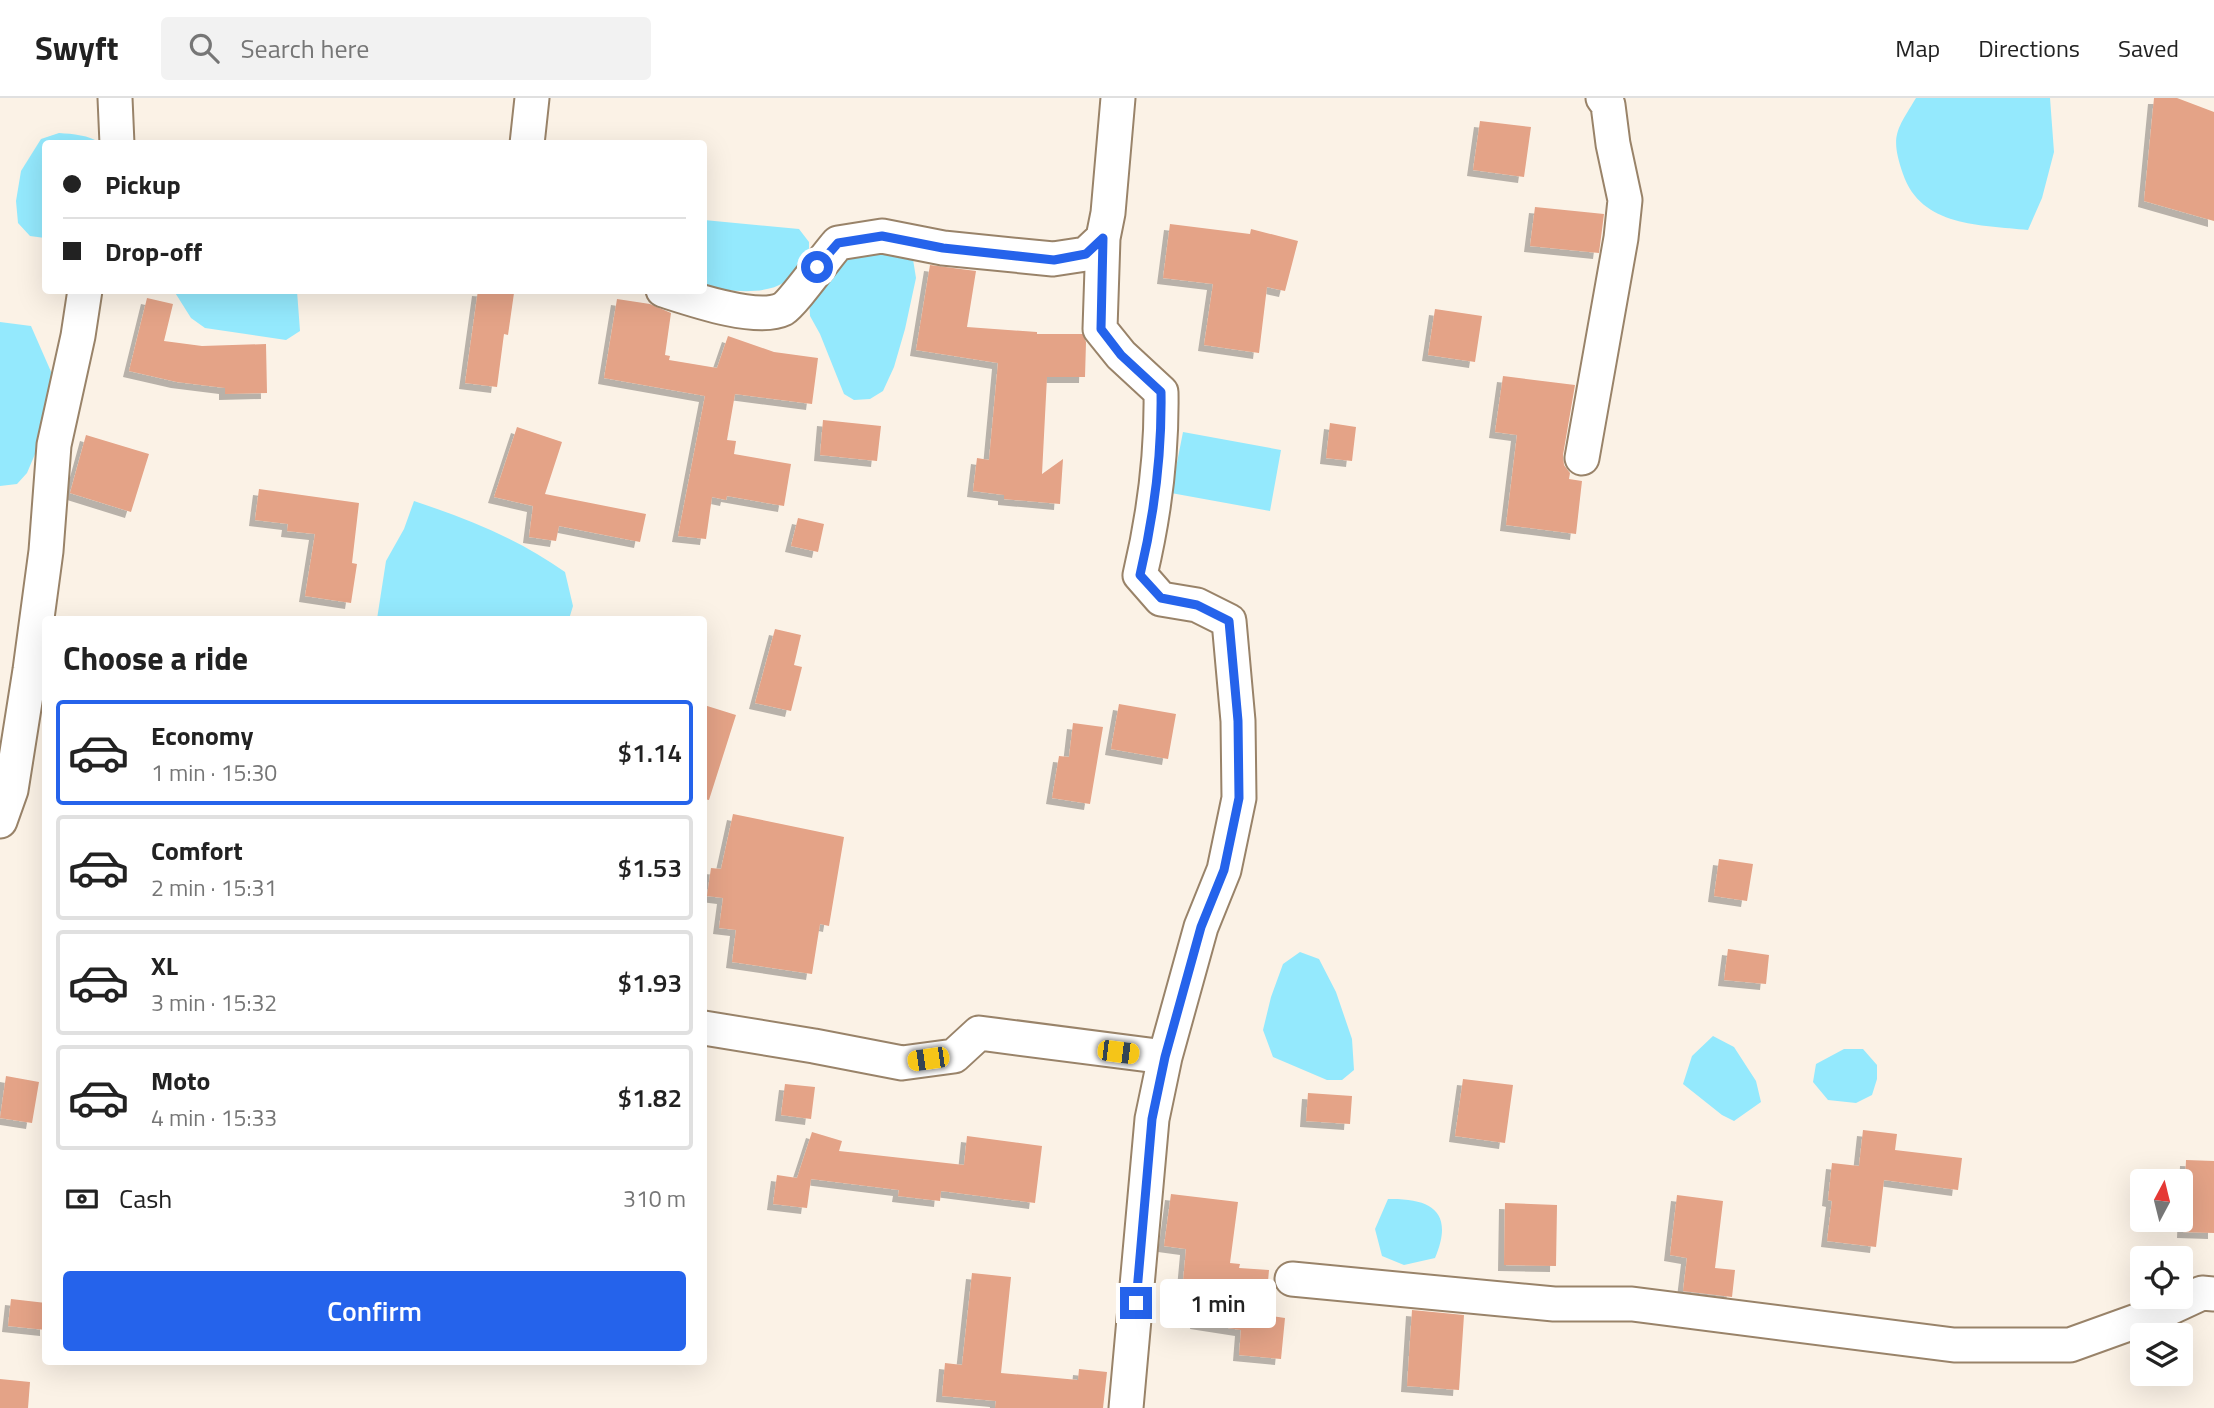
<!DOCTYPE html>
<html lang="en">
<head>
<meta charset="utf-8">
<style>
	body { margin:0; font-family:"Titillium Web",sans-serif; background:#f2f2f2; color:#222; height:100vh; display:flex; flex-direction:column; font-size:26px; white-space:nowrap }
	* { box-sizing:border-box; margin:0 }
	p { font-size:23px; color:#767676 }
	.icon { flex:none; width:38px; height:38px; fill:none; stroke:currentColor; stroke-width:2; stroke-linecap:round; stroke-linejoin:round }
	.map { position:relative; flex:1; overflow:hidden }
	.sheet { position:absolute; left:42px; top:518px; width:665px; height:749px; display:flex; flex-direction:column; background:#fff; border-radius:7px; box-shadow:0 7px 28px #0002 }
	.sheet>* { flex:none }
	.banner { position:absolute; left:42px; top:42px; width:665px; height:154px; border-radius:7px; box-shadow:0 7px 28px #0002; display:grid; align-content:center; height:154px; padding:0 21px; background:#fff }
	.needle { width:46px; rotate:7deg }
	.controls { position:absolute; left:2130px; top:1071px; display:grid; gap:14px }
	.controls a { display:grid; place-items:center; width:63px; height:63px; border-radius:7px; background:#fff; box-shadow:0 7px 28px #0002; font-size:35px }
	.end { position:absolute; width:32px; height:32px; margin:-16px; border:9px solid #2563eb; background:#fff; box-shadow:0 0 0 4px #fff }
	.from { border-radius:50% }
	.bubble { position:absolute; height:49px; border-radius:7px; background:#fff; box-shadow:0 7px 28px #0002; font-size:23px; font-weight:600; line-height:49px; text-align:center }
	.car { position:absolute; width:21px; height:42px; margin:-21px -10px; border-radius:9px; box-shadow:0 0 5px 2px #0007; background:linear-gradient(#f5c518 24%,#345 0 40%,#f5c518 0 76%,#345 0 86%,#f5c518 0) }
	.banner b { display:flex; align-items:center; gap:24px; height:66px; font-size:26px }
	.banner b+b { border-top:2px solid #e0e0e0 }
	.banner i { width:18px; height:18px; background:#222 }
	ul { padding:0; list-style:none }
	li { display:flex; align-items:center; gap:21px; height:105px; margin:0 14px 10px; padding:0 7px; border:4px solid #e0e0e0; border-radius:7px }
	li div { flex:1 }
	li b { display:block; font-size:26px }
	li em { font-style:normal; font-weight:600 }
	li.current { border-color:#2563eb }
	li>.icon { width:63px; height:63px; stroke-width:1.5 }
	h2 { padding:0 21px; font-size:32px; line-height:84px }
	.pay { display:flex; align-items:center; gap:18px; height:77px; padding:0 21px; font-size:26px }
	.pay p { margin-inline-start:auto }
	.cta { display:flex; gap:14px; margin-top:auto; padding:14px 21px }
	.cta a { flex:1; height:80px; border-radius:7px; background:#2563eb; color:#fff; font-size:28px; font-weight:600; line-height:80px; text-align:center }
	header { display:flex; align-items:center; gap:42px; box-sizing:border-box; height:98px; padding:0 35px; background:#fff; border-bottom:2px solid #e0e0e0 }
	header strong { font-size:33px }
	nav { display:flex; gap:38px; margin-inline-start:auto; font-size:24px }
	.search { width:490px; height:63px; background:#f2f2f2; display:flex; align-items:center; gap:18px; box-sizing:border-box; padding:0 24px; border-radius:7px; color:#767676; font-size:26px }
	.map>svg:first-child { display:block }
</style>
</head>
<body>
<header>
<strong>Swyft</strong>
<div class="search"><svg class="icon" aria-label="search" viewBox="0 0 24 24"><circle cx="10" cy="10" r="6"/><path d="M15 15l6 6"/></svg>Search here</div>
<nav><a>Map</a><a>Directions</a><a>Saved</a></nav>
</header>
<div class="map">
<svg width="2214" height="1310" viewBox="0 0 2214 1310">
	<defs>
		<filter id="shadow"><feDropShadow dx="-6" dy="6" stdDeviation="0" flood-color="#0004"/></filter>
	</defs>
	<rect width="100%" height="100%" fill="#fbf2e6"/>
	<!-- water -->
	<path fill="#94e9fd" d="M 1916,0 L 2050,0 L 2054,54 L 2042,100 L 2028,132 C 1981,127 1921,129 1903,76 C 1890,38 1896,33 1916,0 Z
		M 59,35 C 73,36 89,37 100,45 L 46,46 L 45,140 L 30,138 L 18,125 L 16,103 L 21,73 L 41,41 Z
		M 704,122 L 799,131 L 809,144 L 809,161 C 802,169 794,179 785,184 C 763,198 728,193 704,188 Z
		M 848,152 L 912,155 L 916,180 L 905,231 L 894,269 L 883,293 L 870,301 L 854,302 L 844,296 L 820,236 L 810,218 L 809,199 Z
		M 174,193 L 297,193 L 300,233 L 286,242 L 205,230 L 191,220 Z
		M 0,224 L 31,228 L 52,276 L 38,349 L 27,375 L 17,386 L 0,388 Z
		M 1183,334 L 1281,352 L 1270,413 L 1171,395 Z
		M 414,403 C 468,421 519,441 565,474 L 573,508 L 569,521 L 377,521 L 386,463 L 404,431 Z
		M 1300,854 L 1319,861 L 1336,894 L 1352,941 L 1354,972 L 1342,982 L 1327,982 L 1273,959 L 1263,932 L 1271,899 L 1283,866 Z
		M 1713,938 L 1734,949 L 1756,983 L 1761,1004 L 1734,1023 L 1722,1017 L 1683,986 L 1692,958 Z
		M 1844,951 L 1863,951 L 1877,967 L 1877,981 L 1872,997 L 1856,1005 L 1828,1002 L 1813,984 L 1816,966 Z
		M 1388,1101 C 1433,1100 1454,1115 1435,1160 L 1404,1167 L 1382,1158 L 1375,1131 Z"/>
	<!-- building -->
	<path fill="#e4a387" filter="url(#shadow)" d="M 2154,0 L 2177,0 L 2214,14 L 2214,123 L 2144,103 Z
		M 1480,23 L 1531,29 L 1524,79 L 1473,72 Z
		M 1535,109 L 1604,116 L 1599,155 L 1530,148 Z
		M 1170,126 L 1250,136 L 1251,131 L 1298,143 L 1285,193 L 1267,189 L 1259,255 L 1204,247 L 1213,186 L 1163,180 Z
		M 930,167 L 976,173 L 967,229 L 1037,234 L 1037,236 L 1083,236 L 1086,244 L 1085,279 L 1047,279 L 1042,376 L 1063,361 L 1060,406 L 1004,401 L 1004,397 L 973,393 L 977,360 L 989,362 L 998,265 L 916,252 Z
		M 478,192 L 514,195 L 508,237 L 504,236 L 497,289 L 465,285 Z
		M 147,200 L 173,206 L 164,243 L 202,248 L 266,246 L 267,295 L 225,296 L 225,290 L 177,284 L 129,273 Z
		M 617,201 L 650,206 L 671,215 L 665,257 L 670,258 L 669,262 L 717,270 L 728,238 L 774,254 L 818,260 L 812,306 L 735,296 L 727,342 L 736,343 L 734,356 L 791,366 L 784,408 L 727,398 L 726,402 L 712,399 L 706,441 L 678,438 L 705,298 L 604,280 Z
		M 1435,211 L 1482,218 L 1475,264 L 1428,257 Z
		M 1503,278 L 1575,287 L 1563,357 L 1564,367 L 1570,375 L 1569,381 L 1582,383 L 1576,436 L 1506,427 L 1517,337 L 1495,334 Z
		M 823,322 L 881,328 L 877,363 L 820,357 Z
		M 1330,325 L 1356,329 L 1352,363 L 1326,360 Z
		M 517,329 L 562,344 L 545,396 L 646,416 L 640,444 L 559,428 L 556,443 L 529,439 L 533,408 L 494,399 Z
		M 86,337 L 149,356 L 131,414 L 70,395 Z
		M 259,391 L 359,405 L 352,465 L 357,466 L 351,505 L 305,498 L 315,436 L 287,433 L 288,426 L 255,422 Z
		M 798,420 L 824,426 L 818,454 L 791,448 Z
		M 775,531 L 801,537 L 794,567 L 802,569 L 791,613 L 755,605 Z
		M 1119,606 L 1176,616 L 1168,661 L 1111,651 Z
		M 704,607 L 736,617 L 709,702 L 704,701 Z
		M 1073,625 L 1103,629 L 1090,706 L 1052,700 L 1059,658 L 1069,659 Z
		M 733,716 L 844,739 L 829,828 L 820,826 L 812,876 L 732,864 L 736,832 L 719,830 L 723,800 L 707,798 L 711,770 L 721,771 Z
		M 1719,761 L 1753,766 L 1747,803 L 1714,798 Z
		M 1728,851 L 1769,857 L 1766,886 L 1724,882 Z
		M 6,978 L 39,984 L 32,1025 L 0,1020 Z
		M 1463,981 L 1513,987 L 1505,1045 L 1455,1038 Z
		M 785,986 L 815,989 L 811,1021 L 781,1017 Z
		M 1308,995 L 1352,998 L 1350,1026 L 1306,1023 Z
		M 1863,1032 L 1897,1036 L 1895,1052 L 1962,1060 L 1958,1092 L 1884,1082 L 1876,1149 L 1827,1143 L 1832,1103 L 1828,1102 L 1832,1065 L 1859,1068 Z
		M 812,1034 L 842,1043 L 839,1053 L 964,1067 L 967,1038 L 1042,1048 L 1035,1105 L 941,1093 L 940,1103 L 898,1098 L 899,1092 L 811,1081 L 807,1110 L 773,1106 L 777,1077 L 797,1080 Z
		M 2186,1062 L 2214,1063 L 2214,1135 L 2183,1134 Z
		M 1171,1096 L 1238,1104 L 1230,1165 L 1240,1166 L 1239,1170 L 1269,1172 L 1265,1217 L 1285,1220 L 1281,1261 L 1239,1257 L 1241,1232 L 1196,1225 L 1200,1196 L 1182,1195 L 1186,1151 L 1164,1148 Z
		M 1677,1097 L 1723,1103 L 1715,1170 L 1735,1172 L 1732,1199 L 1683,1193 L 1687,1160 L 1670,1157 Z
		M 1505,1105 L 1557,1107 L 1556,1168 L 1504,1167 Z
		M 972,1175 L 1011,1179 L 1001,1275 L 1078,1282 L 1079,1271 L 1107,1274 L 1103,1310 L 995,1310 L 996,1303 L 942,1298 L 945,1265 L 962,1267 Z
		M 11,1201 L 46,1205 L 46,1232 L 8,1228 Z
		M 1412,1212 L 1464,1217 L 1459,1292 L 1407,1288 Z
		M 0,1281 L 30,1284 L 28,1310 L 0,1310 Z"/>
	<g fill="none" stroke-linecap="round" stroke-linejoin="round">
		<!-- street casing -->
		<g stroke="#998369" stroke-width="37">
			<path id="street" d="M 115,0 L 117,46
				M 527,46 L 532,0
				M 1103,140 L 1100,231 L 1121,257 L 1161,294 C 1162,355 1154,418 1140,477 L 1161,501 L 1197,507 L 1229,523 L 1238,623 L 1239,700 L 1224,772 L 1201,829 L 1165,959 L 1152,1021 L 1126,1310
				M 663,192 C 691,201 757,224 783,211 C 793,205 827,157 838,145 L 882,138 L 943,150 L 1053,161 L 1086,156 L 1103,140 L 1108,115 L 1118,0
				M 1582,360 L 1621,140 L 1625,102 L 1613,46 L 1608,7 L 1603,0
				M 0,723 L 11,692 L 30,572 L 46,453 L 54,347 L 78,238 L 85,192
				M 704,930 L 814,948 L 902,965 L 954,958 L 979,935 L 1165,959
				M 1292,1181 L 1554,1206 L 1632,1206 L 1954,1247 L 2070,1247 L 2159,1215 L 2202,1195 L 2214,1196"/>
		</g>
		<!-- street -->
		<use href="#street" stroke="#fff" stroke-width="33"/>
	</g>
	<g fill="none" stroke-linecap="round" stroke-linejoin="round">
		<!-- route -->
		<path stroke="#2563eb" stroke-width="9" d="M 817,169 L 838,145 L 882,138 L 943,150 L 1054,162 L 1086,156 L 1103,140 L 1101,231 L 1121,257 L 1161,294 C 1162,355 1154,418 1140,477 L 1161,500 L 1197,507 L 1229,523 L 1238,623 L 1239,700 L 1224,772 L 1201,829 L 1165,959 L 1152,1021 L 1136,1205"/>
	</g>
</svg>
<div class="controls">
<a><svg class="needle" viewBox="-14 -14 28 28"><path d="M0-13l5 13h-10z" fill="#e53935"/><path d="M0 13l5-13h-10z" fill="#767676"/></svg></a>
<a><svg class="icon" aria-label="locate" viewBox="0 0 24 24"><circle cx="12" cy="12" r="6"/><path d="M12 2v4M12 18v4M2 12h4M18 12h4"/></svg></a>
<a><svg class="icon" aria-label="layers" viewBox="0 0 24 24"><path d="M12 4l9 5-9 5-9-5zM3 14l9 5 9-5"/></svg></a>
</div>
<i class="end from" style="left:817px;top:169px"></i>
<i class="end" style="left:1136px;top:1205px"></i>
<div class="bubble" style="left:1160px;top:1181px;width:116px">1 min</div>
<i class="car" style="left:1118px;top:954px;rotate:97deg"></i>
<i class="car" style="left:928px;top:961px;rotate:262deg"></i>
<div class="banner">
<b><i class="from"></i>Pickup</b>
<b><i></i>Drop-off</b>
</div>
<section class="sheet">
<h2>Choose a ride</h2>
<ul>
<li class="current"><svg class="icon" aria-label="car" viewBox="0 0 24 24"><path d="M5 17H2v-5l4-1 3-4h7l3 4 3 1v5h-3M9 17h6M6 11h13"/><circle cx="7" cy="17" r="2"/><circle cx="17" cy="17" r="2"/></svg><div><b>Economy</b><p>1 min · 15:30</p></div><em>$1.14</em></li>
<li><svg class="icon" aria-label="car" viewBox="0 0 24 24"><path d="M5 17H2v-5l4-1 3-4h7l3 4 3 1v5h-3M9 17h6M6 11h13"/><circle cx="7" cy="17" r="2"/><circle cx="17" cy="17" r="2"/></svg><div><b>Comfort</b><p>2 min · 15:31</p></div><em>$1.53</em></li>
<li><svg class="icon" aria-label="car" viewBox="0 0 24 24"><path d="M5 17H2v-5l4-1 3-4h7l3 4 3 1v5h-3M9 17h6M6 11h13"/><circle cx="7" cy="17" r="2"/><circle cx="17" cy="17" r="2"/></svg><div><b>XL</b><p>3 min · 15:32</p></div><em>$1.93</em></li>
<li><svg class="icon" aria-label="car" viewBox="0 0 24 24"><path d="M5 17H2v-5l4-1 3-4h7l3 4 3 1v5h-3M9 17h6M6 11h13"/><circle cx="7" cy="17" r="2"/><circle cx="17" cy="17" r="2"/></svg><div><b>Moto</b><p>4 min · 15:33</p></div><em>$1.82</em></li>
</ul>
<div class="pay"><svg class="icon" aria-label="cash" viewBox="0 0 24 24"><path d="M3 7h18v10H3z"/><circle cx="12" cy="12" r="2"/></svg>Cash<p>310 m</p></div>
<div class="cta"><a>Confirm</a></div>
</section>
</div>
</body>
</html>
